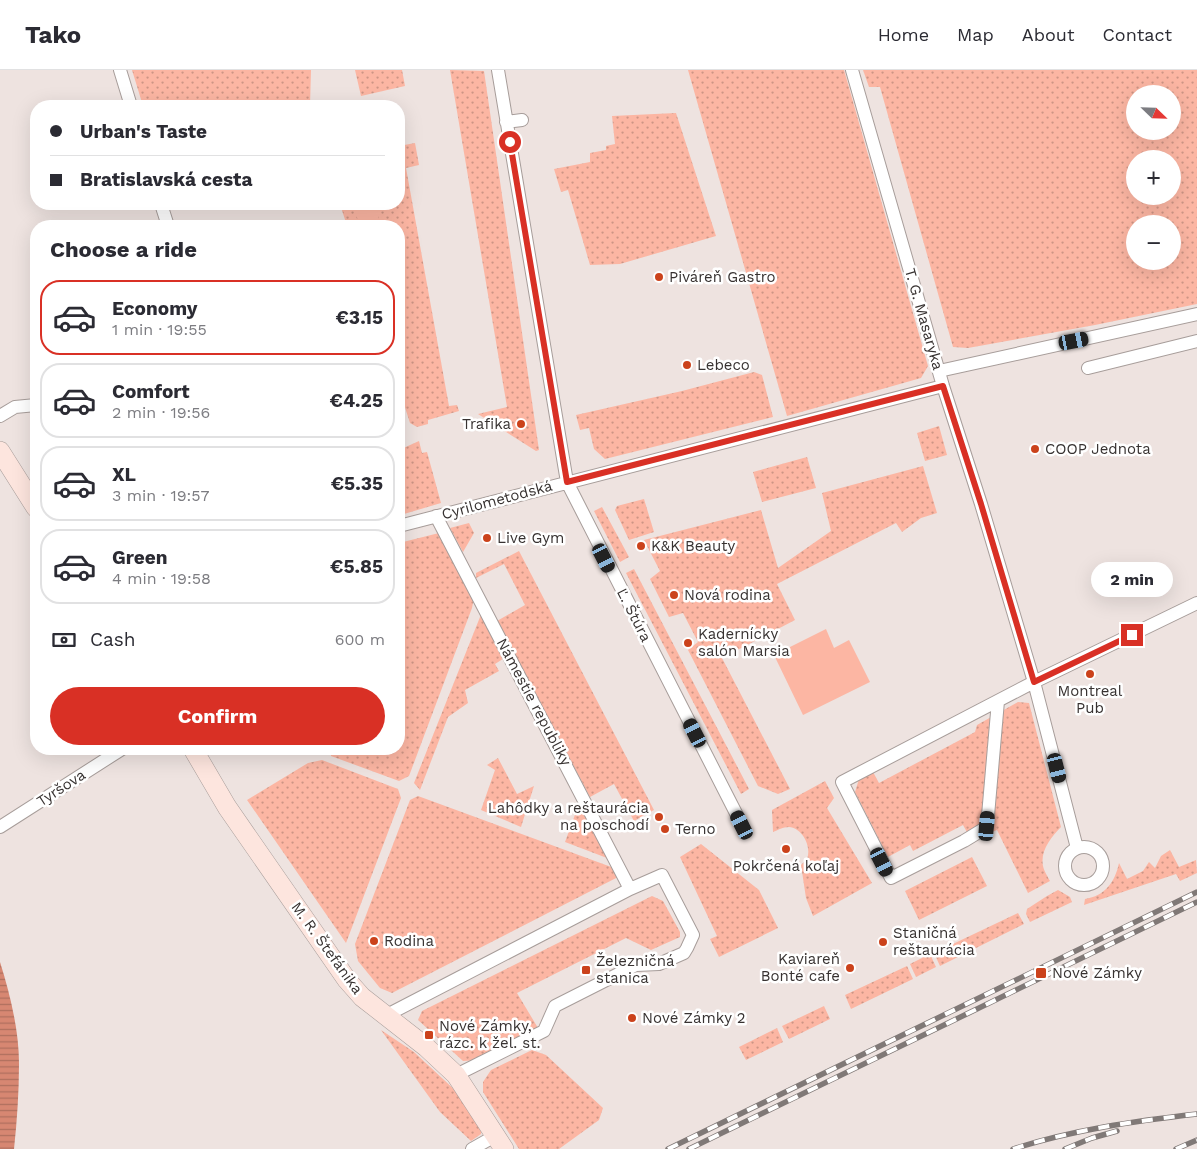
<!DOCTYPE html>
<html lang="en">
<head>
<meta charset="utf-8">
<style>
	body { margin:0; font-family:"Work Sans",sans-serif; background:#f7f7f7; color:#2b2b33; height:100vh; display:flex; flex-direction:column; font-size:19px; white-space:nowrap }
	* { box-sizing:border-box; margin:0 }
	p { font-size:16px; color:#7c7c81 }
	.icon { flex:none; width:28px; height:28px; fill:none; stroke:currentColor; stroke-width:2; stroke-linecap:round; stroke-linejoin:round }
	.map { position:relative; flex:1; overflow:hidden }
	.drawer { position:absolute; left:30px; top:150px; width:375px; height:535px; display:flex; flex-direction:column; background:#fff; border-radius:20px; box-shadow:0 5px 20px #0002 }
	.drawer>* { flex:none }
	.hud { position:absolute; left:30px; top:30px; width:375px; height:110px; border-radius:20px; box-shadow:0 5px 20px #0002; display:grid; align-content:center; height:110px; padding:0 20px; background:#fff }
	.needle { width:32px; rotate:113deg }
	.controls { position:absolute; left:1126px; top:15px; display:grid; gap:10px }
	.controls a { display:grid; place-items:center; width:55px; height:55px; border-radius:50%; background:#fff; box-shadow:0 5px 20px #0002; font-size:25px }
	.end { position:absolute; width:22px; height:22px; margin:-11px; border:6px solid #d93025; background:#fff; box-shadow:0 0 0 2px #fff }
	.from { border-radius:50% }
	.bubble { position:absolute; height:35px; border-radius:18px; background:#fff; box-shadow:0 5px 20px #0002; font-size:16px; font-weight:700; line-height:35px; text-align:center }
	.car { position:absolute; width:15px; height:30px; margin:-15px -8px; border-radius:6px; box-shadow:0 0 4px 1px #0007; background:linear-gradient(#222 24%,#8ab4d8 0 40%,#222 0 76%,#8ab4d8 0 86%,#222 0) }
	.hud b { display:flex; align-items:center; gap:18px; height:48px; font-size:19px }
	.hud b+b { border-top:1px solid #e1e1e2 }
	.hud i { width:12px; height:12px; background:#2b2b33 }
	ul { padding:0; list-style:none }
	li { display:flex; align-items:center; gap:15px; height:75px; margin:0 10px 8px; padding:0 10px; border:2px solid #e1e1e2; border-radius:20px }
	li div { flex:1 }
	li b { display:block; font-size:19px }
	li em { font-style:normal; font-weight:700 }
	li.active { border-color:#d93025 }
	li>.icon { width:45px; height:45px; stroke-width:1.5 }
	h2 { padding:0 20px; font-size:22px; line-height:60px }
	.pay { display:flex; align-items:center; gap:12px; height:55px; padding:0 20px; font-size:19px }
	.pay p { margin-inline-start:auto }
	.action { display:flex; gap:10px; margin-top:auto; padding:10px 20px }
	.action a { flex:1; height:58px; border-radius:30px; background:#d93025; color:#fff; font-size:20px; font-weight:700; line-height:58px; text-align:center }
	header { display:flex; align-items:center; gap:30px; box-sizing:border-box; height:70px; padding:0 25px; background:#fff; border-bottom:1px solid #e1e1e2 }
	header strong { font-size:24px }
	nav { display:flex; gap:28px; margin-inline-start:auto; font-size:18px }
	.map>svg:first-child { display:block }
</style>
</head>
<body>
<header>
<strong>Tako</strong>
<nav><a>Home</a><a>Map</a><a>About</a><a>Contact</a></nav>
</header>
<div class="map">
<svg width="1197" height="1079" viewBox="0 0 1197 1079">
	<defs>
		<pattern id="grass-dots" width="8" height="8" patternUnits="userSpaceOnUse" patternTransform="scale(1.25)"><rect width="8" height="8" fill="#fcb6a3"/><path d="M2 2h.1M6 6h.1" fill="none" stroke="#cd9585" stroke-width="1.8" stroke-linecap="round"/></pattern>
		<pattern id="water-rules" width="6" height="5" patternUnits="userSpaceOnUse" patternTransform="scale(1.25)"><rect width="6" height="5" fill="#d78772"/><path d="M0 2.5h6" fill="none" stroke="#af6f5e"/></pattern>
	</defs>
	<rect width="100%" height="100%" fill="#eee3e0"/>
	<!-- grass -->
	<path fill="url(#grass-dots)" fill-rule="evenodd" d="M 132,0 L 311,0 L 310,36 L 143,36 Z
		M 355,0 L 402,0 L 405,16 L 361,26 Z
		M 450,0 L 484,1 L 539,380 L 536,381 L 478,344 L 507,337 Z
		M 688,0 L 844,0 L 928,296 L 921,308 L 787,346 Z
		M 863,0 L 1197,0 L 1197,234 L 1095,255 L 968,278 L 953,277 L 880,17 L 869,17 ZM 1135,24 L 1172,24 L 1172,61 L 1135,61 ZM 1135,89 L 1172,89 L 1172,126 L 1135,126 ZM 1135,154 L 1172,154 L 1172,191 L 1135,191 Z
		M 676,43 L 716,166 L 620,194 L 590,195 L 568,120 L 561,122 L 554,99 L 590,92 L 590,83 L 606,80 L 606,76 L 615,74 L 612,46 Z
		M 415,73 L 419,95 L 406,98 L 449,336 L 457,335 L 459,341 L 428,350 L 428,354 L 417,357 L 410,353 L 399,319 L 399,156 L 347,156 L 340,134 L 399,134 L 399,76 Z
		M 754,302 L 762,305 L 773,347 L 605,389 L 594,379 L 589,358 L 580,360 L 576,345 L 682,321 Z
		M 939,356 L 947,385 L 925,391 L 917,363 Z
		M 419,371 L 422,383 L 427,382 L 441,433 L 404,444 L 399,434 L 399,380 Z
		M 807,387 L 816,418 L 762,432 L 753,402 Z
		M 923,396 L 937,443 L 921,448 L 902,462 L 896,453 L 777,514 L 795,550 L 722,588 L 790,719 L 778,724 L 758,716 L 688,580 L 698,572 L 683,543 L 669,547 L 650,509 L 660,501 L 644,470 L 761,440 L 778,498 L 831,461 L 822,423 Z
		M 644,429 L 654,462 L 629,470 L 615,440 L 617,436 Z
		M 602,437 L 629,487 L 620,492 L 594,441 Z
		M 469,453 L 474,463 L 463,482 L 450,458 Z
		M 439,463 L 474,527 L 472,538 L 409,706 L 399,711 L 331,686 L 331,679 L 399,679 L 399,473 Z
		M 519,481 L 654,740 L 634,751 L 614,714 L 590,727 L 497,551 L 525,535 L 504,494 L 476,508 L 476,503 Z
		M 634,499 L 749,719 L 741,724 L 626,503 Z
		M 482,542 L 506,587 L 495,594 L 499,601 L 465,620 L 468,633 L 448,647 L 420,720 L 414,713 Z
		M 1018,632 L 1029,633 L 1061,757 C 1051,767 1040,781 1043,796 C 1044,801 1048,807 1050,811 L 1028,823 L 997,760 L 986,764 L 968,764 L 963,755 L 913,781 L 910,775 L 888,787 L 855,722 L 859,709 L 873,702 L 879,713 L 975,662 L 977,655 Z
		M 498,688 L 517,724 L 534,716 L 521,757 L 481,740 L 495,700 L 487,695 Z
		M 322,690 L 398,719 L 401,728 L 346,873 L 247,730 L 308,693 Z
		M 825,711 L 834,728 L 827,738 L 872,813 L 813,846 L 806,828 L 801,795 C 803,793 805,791 807,789 C 812,776 802,758 789,757 C 783,757 778,760 773,762 L 772,740 Z
		M 418,726 L 614,798 L 620,806 L 392,923 L 380,918 L 358,891 L 355,874 L 410,730 Z
		M 580,731 L 609,785 L 607,788 L 565,772 Z
		M 701,774 L 759,820 L 778,858 L 719,887 L 710,869 L 717,866 L 680,787 Z
		M 1170,780 L 1179,797 L 1196,790 L 1197,803 L 1180,811 L 1176,804 L 1084,835 L 1085,829 C 1105,826 1115,812 1119,793 L 1127,809 L 1143,801 L 1149,792 L 1155,798 L 1161,786 Z
		M 972,787 L 987,816 L 919,850 L 905,821 Z
		M 1058,820 L 1070,827 L 1072,832 L 1030,852 L 1026,844 L 1027,839 L 1047,826 Z
		M 652,826 L 663,831 L 680,862 L 680,867 L 651,880 L 626,868 L 517,923 L 538,958 L 478,990 L 463,991 L 418,950 L 422,941 Z
		M 1018,843 L 1024,854 L 940,896 L 934,883 Z
		M 930,884 L 936,897 L 916,907 L 910,894 Z
		M 907,896 L 913,909 L 851,939 L 845,925 Z
		M 824,936 L 830,949 L 789,969 L 782,956 Z
		M 777,958 L 783,972 L 746,990 L 739,977 Z
		M 381,960 L 414,982 L 457,1022 L 482,1057 L 481,1064 L 471,1071 L 440,1042 Z
		M 532,980 L 546,985 L 603,1038 L 599,1050 L 559,1079 L 519,1079 L 483,1022 L 483,1012 L 491,1000 Z"/>
	<!-- garden -->
	<path fill="#fcb6a3" d="M 354,134 L 376,134 L 380,156 L 359,156 Z
		M 826,559 L 834,578 L 849,570 L 870,612 L 803,645 L 774,585 Z"/>
	<!-- water -->
	<path fill="url(#water-rules)" d="M 0,892 C 10,924 19,960 19,994 C 19,1022 17,1051 14,1079 L 0,1079 Z"/>
	<g fill="none" stroke-linecap="round" stroke-linejoin="round">
		<!-- street casing -->
		<g stroke="#a79d9a" stroke-width="14">
			<path id="street" d="M 120,0 L 131,36
				M 498,0 L 567,412 L 742,755
				M 852,0 L 943,316 L 981,434 L 1034,612 L 1077,778
				M 506,52 L 522,50
				M 161,134 L 168,156
				M 1088,298 L 1197,271
				M 939,301 L 1197,244
				M 0,346 L 15,337 L 36,335
				M 436,446 L 630,819
				M 399,456 L 943,316
				M 998,631 L 987,757 L 964,771 L 891,808 L 842,712 L 1034,612 L 1197,533
				M 0,757 L 122,679
				M1065 796a19 19 0 1 1 38 0a19 19 0 1 1-38 0Z
				M 385,946 L 630,819 L 662,805 L 693,865 L 687,878 L 684,883 L 659,894 L 636,895 L 555,936 L 544,961 L 456,1005
				M 472,1079 L 495,1066"/>
		</g>
		<!-- secondary casing -->
		<g stroke="#a79d9a" stroke-width="20">
			<path id="secondary" d="M 0,381 L 36,438
				M 193,679 L 227,737 L 347,910 L 362,927 L 426,977 L 456,1005 L 504,1079"/>
		</g>
		<!-- street -->
		<use href="#street" stroke="#fff" stroke-width="12"/>
		<!-- secondary -->
		<use href="#secondary" stroke="#fde5de" stroke-width="19"/>
		<!-- rail casing -->
		<g stroke="#807977" stroke-width="5.5">
			<path id="rail" d="M 668,1079 L 1197,822
				M 689,1079 L 1197,832
				M 1013,1079 C 1072,1060 1135,1051 1197,1044
				M 1065,1079 L 1092,1068 L 1117,1061
				M 1176,1079 L 1197,1070"/>
		</g>
		<!-- rail -->
		<use href="#rail" stroke="#fff" stroke-width="4" stroke-dasharray="11" stroke-linecap="butt"/>
	</g>
	<g fill="none" stroke-linecap="round" stroke-linejoin="round">
		<!-- route -->
		<path stroke="#d93025" stroke-width="6" d="M 510,72 L 567,412 L 943,316 L 981,434 L 1034,612 L 1132,565"/>
	</g>
	<!-- markers -->
	<g fill="#cb421b" stroke="#fff" stroke-width="2">
		<circle cx="659" cy="207" r="5"/>
		<circle cx="687" cy="295" r="5"/>
		<circle cx="521" cy="354" r="5"/>
		<circle cx="1035" cy="379" r="5"/>
		<circle cx="487" cy="468" r="5"/>
		<circle cx="641" cy="476" r="5"/>
		<circle cx="674" cy="525" r="5"/>
		<circle cx="688" cy="573" r="5"/>
		<circle cx="1090" cy="604" r="5"/>
		<circle cx="659" cy="747" r="5"/>
		<circle cx="665" cy="759" r="5"/>
		<circle cx="786" cy="779" r="5"/>
		<circle cx="374" cy="871" r="5"/>
		<circle cx="883" cy="872" r="5"/>
		<circle cx="850" cy="898" r="5"/>
		<rect x="581" y="895" width="10" height="10" rx="2.5"/>
		<rect x="1035" y="897" width="12" height="12" rx="2.5"/>
		<circle cx="632" cy="948" r="5"/>
		<rect x="424" y="960" width="10" height="10" rx="2.5"/>
	</g>
	<g text-anchor="middle" dominant-baseline="central" stroke-width="5" stroke-linejoin="round" paint-order="stroke">
		<!-- poi labels -->
		<g font-size="15" fill="#373231" stroke="#fff" text-anchor="start">
			<text x="669" y="207">Piváreň Gastro</text>
			<text x="697" y="295">Lebeco</text>
			<text x="511" y="354" text-anchor="end">Trafika</text>
			<text x="1045" y="379">COOP Jednota</text>
			<text x="497" y="468">Live Gym</text>
			<text x="651" y="476">K&amp;K Beauty</text>
			<text x="684" y="525">Nová rodina</text>
			<text x="698" y="564">Kadernícky<tspan x="698" dy="17">salón Marsia</tspan></text>
			<text x="1090" y="621" text-anchor="middle">Montreal<tspan x="1090" dy="17">Pub</tspan></text>
			<text x="649" y="738" text-anchor="end">Lahôdky a reštaurácia<tspan x="649" dy="17">na poschodí</tspan></text>
			<text x="675" y="759">Terno</text>
			<text x="786" y="796" text-anchor="middle">Pokrčená koľaj</text>
			<text x="893" y="863">Staničná<tspan x="893" dy="17">reštaurácia</tspan></text>
			<text x="384" y="871">Rodina</text>
			<text x="840" y="889" text-anchor="end">Kaviareň<tspan x="840" dy="17">Bonté cafe</tspan></text>
			<text x="596" y="891">Železničná<tspan x="596" dy="17">stanica</tspan></text>
			<text x="1052" y="903">Nové Zámky</text>
			<text x="642" y="948">Nové Zámky 2</text>
			<text x="439" y="956">Nové Zámky,<tspan x="439" dy="17">rázc. k žel. st.</tspan></text>
		</g>
		<!-- street labels -->
		<g font-size="15" fill="#373231" stroke="#fff">
			<text transform="translate(924 249) rotate(74)">T. G. Masaryka</text>
			<text transform="translate(497 430) rotate(-15)">Cyrilometodská</text>
			<text transform="translate(634 545) rotate(63)">Ľ. Štúra</text>
			<text transform="translate(534 632) rotate(62)">Námestie republiky</text>
			<text transform="translate(61 718) rotate(-33)">Tyršova</text>
			<text transform="translate(327 878) rotate(54)">M. R. Štefánika</text>
		</g>
	</g>
</svg>
<div class="controls">
<a><svg class="needle" viewBox="-14 -14 28 28"><path d="M0-13l5 13h-10z" fill="#e53935"/><path d="M0 13l5-13h-10z" fill="#7c7c81"/></svg></a>
<a>+</a>
<a>−</a>
</div>
<i class="end from" style="left:510px;top:72px"></i>
<i class="end" style="left:1132px;top:565px"></i>
<div class="bubble" style="left:1091px;top:492px;width:82px">2 min</div>
<i class="car" style="left:1074px;top:271px;rotate:79deg"></i>
<i class="car" style="left:604px;top:488px;rotate:153deg"></i>
<i class="car" style="left:695px;top:663px;rotate:333deg"></i>
<i class="car" style="left:1057px;top:698px;rotate:166deg"></i>
<i class="car" style="left:742px;top:755px;rotate:333deg"></i>
<i class="car" style="left:987px;top:756px;rotate:5deg"></i>
<i class="car" style="left:882px;top:792px;rotate:153deg"></i>
<div class="hud">
<b><i class="from"></i>Urban's Taste</b>
<b><i></i>Bratislavská cesta</b>
</div>
<section class="drawer">
<h2>Choose a ride</h2>
<ul>
<li class="active"><svg class="icon" aria-label="car" viewBox="0 0 24 24"><path d="M5 17H2v-5l4-1 3-4h7l3 4 3 1v5h-3M9 17h6M6 11h13"/><circle cx="7" cy="17" r="2"/><circle cx="17" cy="17" r="2"/></svg><div><b>Economy</b><p>1 min · 19:55</p></div><em>€3.15</em></li>
<li><svg class="icon" aria-label="car" viewBox="0 0 24 24"><path d="M5 17H2v-5l4-1 3-4h7l3 4 3 1v5h-3M9 17h6M6 11h13"/><circle cx="7" cy="17" r="2"/><circle cx="17" cy="17" r="2"/></svg><div><b>Comfort</b><p>2 min · 19:56</p></div><em>€4.25</em></li>
<li><svg class="icon" aria-label="car" viewBox="0 0 24 24"><path d="M5 17H2v-5l4-1 3-4h7l3 4 3 1v5h-3M9 17h6M6 11h13"/><circle cx="7" cy="17" r="2"/><circle cx="17" cy="17" r="2"/></svg><div><b>XL</b><p>3 min · 19:57</p></div><em>€5.35</em></li>
<li><svg class="icon" aria-label="car" viewBox="0 0 24 24"><path d="M5 17H2v-5l4-1 3-4h7l3 4 3 1v5h-3M9 17h6M6 11h13"/><circle cx="7" cy="17" r="2"/><circle cx="17" cy="17" r="2"/></svg><div><b>Green</b><p>4 min · 19:58</p></div><em>€5.85</em></li>
</ul>
<div class="pay"><svg class="icon" aria-label="cash" viewBox="0 0 24 24"><path d="M3 7h18v10H3z"/><circle cx="12" cy="12" r="2"/></svg>Cash<p>600 m</p></div>
<div class="action"><a>Confirm</a></div>
</section>
</div>
</body>
</html>
